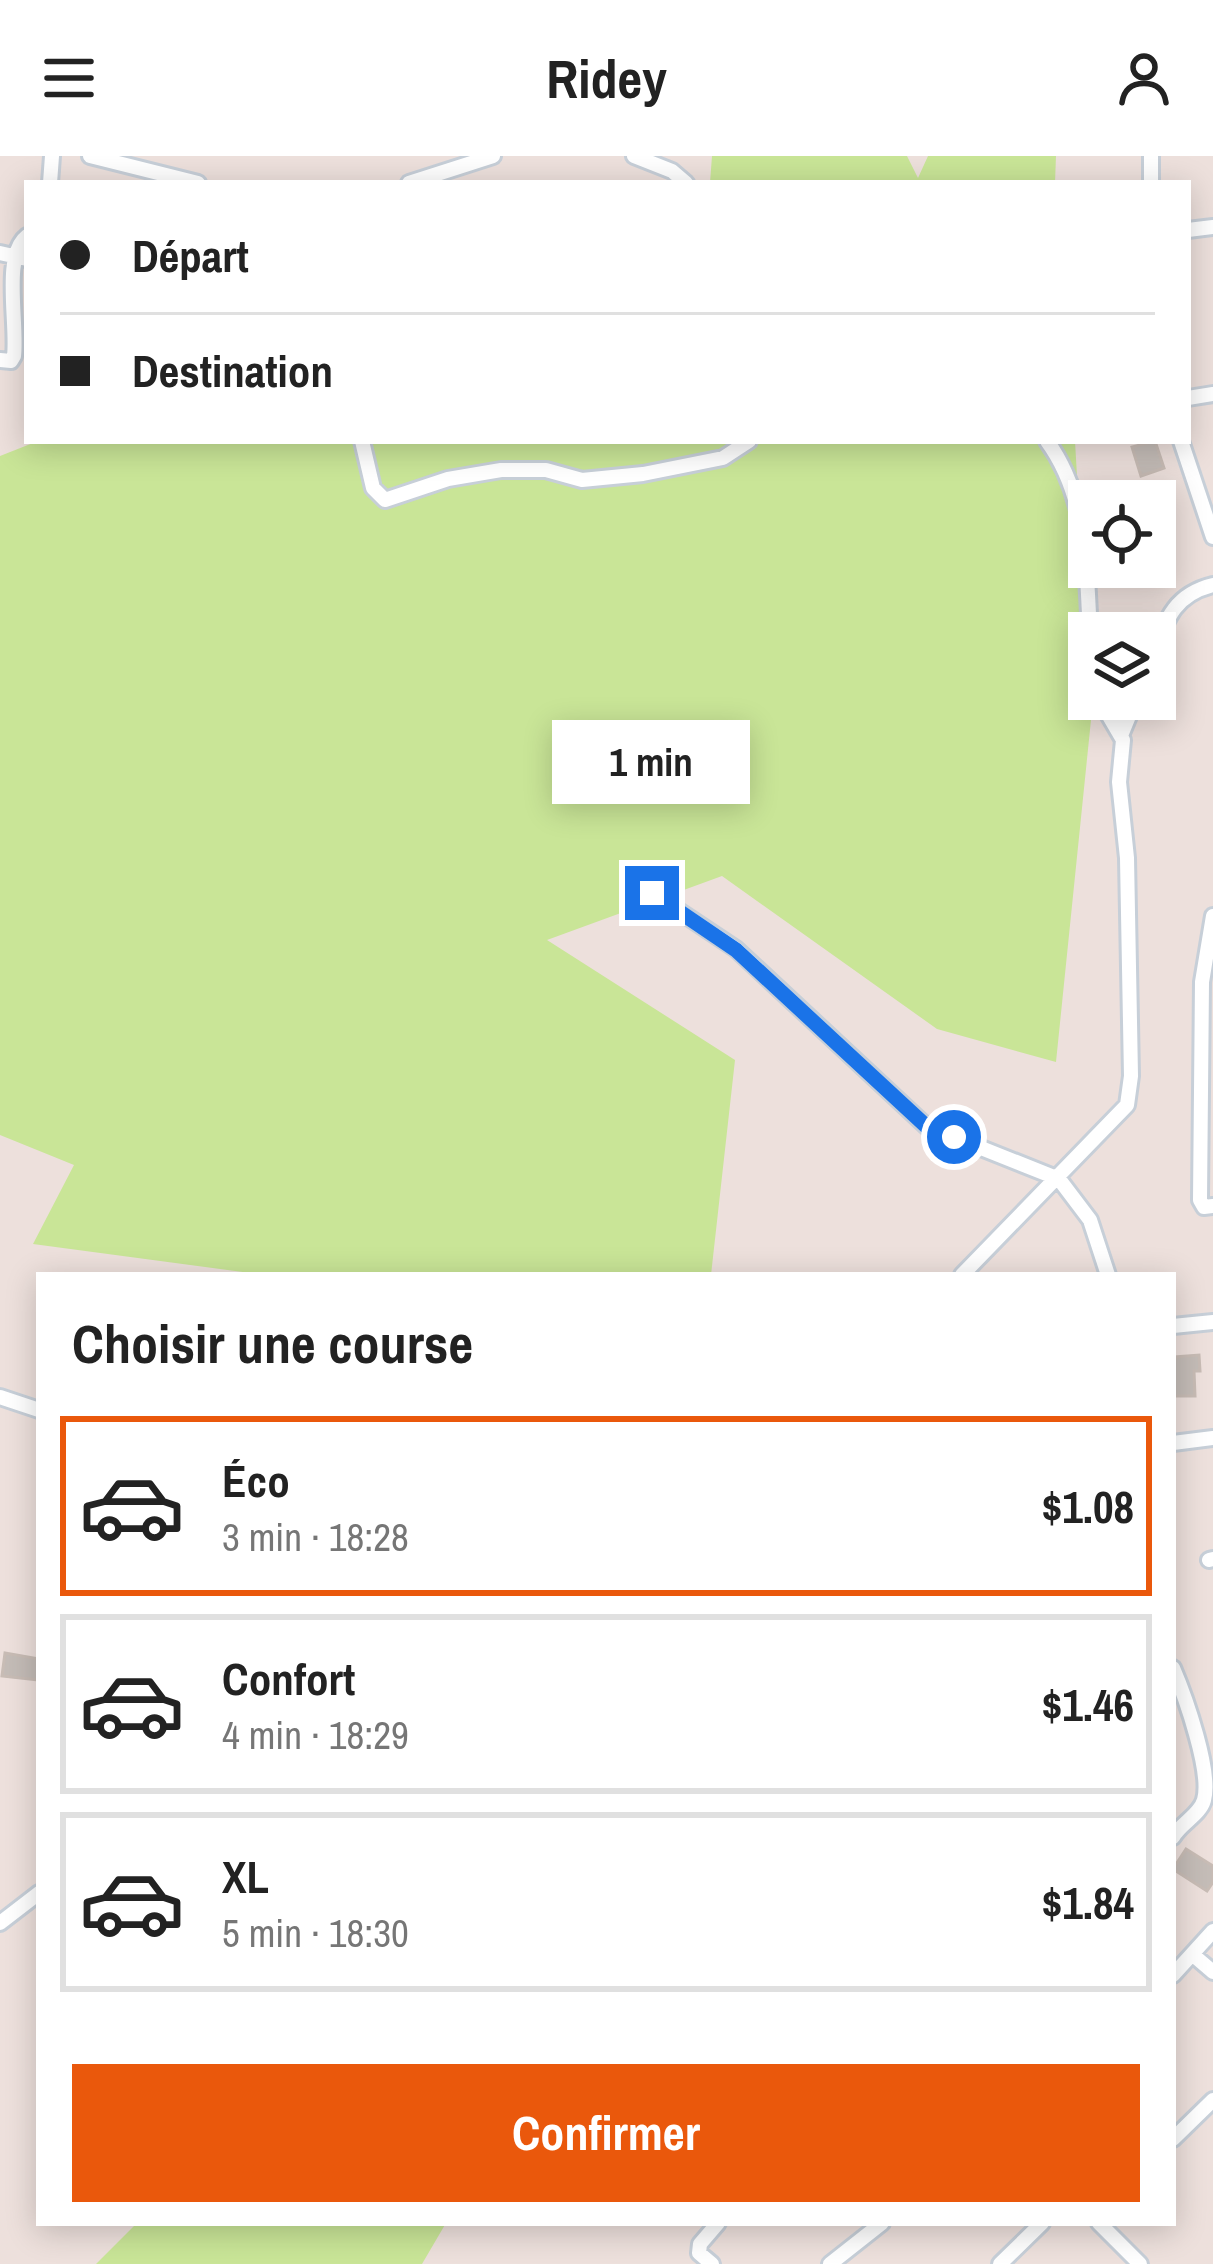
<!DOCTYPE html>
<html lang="fr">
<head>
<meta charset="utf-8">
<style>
	body { margin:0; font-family:"Archivo Narrow",sans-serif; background:#f6f6f6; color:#222; height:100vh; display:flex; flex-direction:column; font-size:45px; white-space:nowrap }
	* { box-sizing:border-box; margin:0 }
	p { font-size:39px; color:#767676 }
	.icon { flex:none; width:66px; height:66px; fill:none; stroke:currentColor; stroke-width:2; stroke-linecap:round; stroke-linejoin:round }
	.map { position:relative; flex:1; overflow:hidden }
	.side { position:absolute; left:36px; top:1116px; width:1140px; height:954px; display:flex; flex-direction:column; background:#fff; border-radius:0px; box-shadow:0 6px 30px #0003 }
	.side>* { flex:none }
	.top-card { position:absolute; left:24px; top:24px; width:1167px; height:264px; border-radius:0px; box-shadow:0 6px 30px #0003; display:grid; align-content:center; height:264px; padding:0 36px; background:#fff }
	.buttons { position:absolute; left:1068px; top:324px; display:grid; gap:24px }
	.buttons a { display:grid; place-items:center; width:108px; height:108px; border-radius:0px; background:#fff; box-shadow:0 6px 30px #0003; font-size:60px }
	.end { position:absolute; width:54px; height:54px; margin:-27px; border:15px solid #1a73e8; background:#fff; box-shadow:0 0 0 6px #fff }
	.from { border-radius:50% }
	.bubble { position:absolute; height:84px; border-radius:0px; background:#fff; box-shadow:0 6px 30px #0003; font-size:39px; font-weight:700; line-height:84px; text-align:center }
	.top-card b { display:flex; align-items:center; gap:42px; height:114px; font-size:45px }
	.top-card b+b { border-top:3px solid #e0e0e0 }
	.top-card i { width:30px; height:30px; background:#222 }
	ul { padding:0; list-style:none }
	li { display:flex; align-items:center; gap:36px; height:180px; margin:0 24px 18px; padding:0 12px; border:6px solid #e0e0e0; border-radius:0px }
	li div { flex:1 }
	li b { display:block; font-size:45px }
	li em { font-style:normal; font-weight:700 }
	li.active { border-color:#ea580c }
	li>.icon { width:108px; height:108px; stroke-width:1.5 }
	h2 { padding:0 36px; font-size:54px; line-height:144px }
	.primary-button { display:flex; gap:24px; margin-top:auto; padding:24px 36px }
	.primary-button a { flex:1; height:138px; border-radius:0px; background:#ea580c; color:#fff; font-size:48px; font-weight:700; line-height:138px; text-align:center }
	header { display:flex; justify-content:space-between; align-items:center; height:156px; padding:0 36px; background:#fff; font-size:54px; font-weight:700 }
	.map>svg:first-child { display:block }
</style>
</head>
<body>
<header><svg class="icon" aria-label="menu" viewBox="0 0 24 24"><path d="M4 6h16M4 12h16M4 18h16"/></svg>Ridey<svg class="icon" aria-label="person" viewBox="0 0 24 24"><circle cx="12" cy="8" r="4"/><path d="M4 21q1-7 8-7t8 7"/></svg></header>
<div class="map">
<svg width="1213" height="2108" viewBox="0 0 1213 2108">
	<rect width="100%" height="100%" fill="#ede0dc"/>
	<!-- green -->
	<path fill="#c9e597" d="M 712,0 L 907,0 L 918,22 L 928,0 L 1056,0 L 1055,27 L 710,27 Z
		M 38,285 L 1075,285 L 1091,564 L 1056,906 L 937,873 L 722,720 L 547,784 L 735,904 L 711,1119 L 265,1119 L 33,1088 L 74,1009 L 0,979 L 0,300 Z
		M 137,2067 L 446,2067 L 422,2108 L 96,2108 Z"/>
	<!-- building -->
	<path fill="#c4bcb7" stroke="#c8bcb5" stroke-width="3" d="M 1155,285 L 1164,312 L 1141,320 L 1132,291 Z
		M 1199,1199 L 1200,1215 L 1194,1215 L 1195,1240 L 1173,1240 L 1175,1201 Z
		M 5,1497 L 39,1503 L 39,1524 L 2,1520 Z
		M 1186,1693 L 1213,1710 L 1213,1726 L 1207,1735 L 1173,1713 Z"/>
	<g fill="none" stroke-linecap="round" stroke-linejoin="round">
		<!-- street casing -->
		<g stroke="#c7cfd8" stroke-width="20">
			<path id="street" d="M 90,0 L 198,27
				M 634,0 L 672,15 L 686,27
				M 1151,0 L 1151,27
				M 50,27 L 52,0
				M 409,27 L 493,0
				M 1188,74 L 1213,71
				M 0,97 L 27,103
				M 0,204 L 11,205 L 14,200 C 18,168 2,99 27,80
				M 1188,242 L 1213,238
				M 362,285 L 373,332 L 385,344 L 448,323 L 501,314 L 546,314 L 582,324 L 643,318 L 723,302 L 749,285
				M 1047,285 C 1088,341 1086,410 1090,477
				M 1181,285 L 1213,381
				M 1155,494 C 1167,461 1176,438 1213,429
				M 1122,577 L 1136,543
				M 652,737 L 736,793 L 926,970 L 1059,1023 L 1090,1064 L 1108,1119
				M 1213,760 L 1202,826 L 1200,1044 L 1204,1051 L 1213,1050
				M 962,1119 L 1127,949 L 1131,920 L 1127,702 L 1119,626 L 1123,584 L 1099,543
				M 1173,1170 L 1213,1166
				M 0,1241 L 39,1254
				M 1173,1287 L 1213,1282
				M 1209,1404 L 1213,1403
				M 1173,1512 C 1185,1540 1212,1616 1204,1644 C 1200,1659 1181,1667 1173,1681
				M 0,1767 L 39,1737
				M 1192,1798 L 1213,1816
				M 1173,1819 L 1213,1775
				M 1173,1983 L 1213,1944
				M 1099,2067 L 1140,2108
				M 712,2108 L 699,2097 L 700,2088 L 718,2067
				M 830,2108 L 882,2067
				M 1000,2108 L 1042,2067"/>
		</g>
		<!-- street -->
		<use href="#street" stroke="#fff" stroke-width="14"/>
	</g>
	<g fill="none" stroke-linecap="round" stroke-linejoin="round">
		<!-- route -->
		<path stroke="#1a73e8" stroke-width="15" d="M 652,737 L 736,794 L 926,970 L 954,981"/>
	</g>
</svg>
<div class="buttons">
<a><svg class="icon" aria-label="locate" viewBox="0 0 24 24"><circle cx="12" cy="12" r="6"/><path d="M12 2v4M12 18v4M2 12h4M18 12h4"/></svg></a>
<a><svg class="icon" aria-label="layers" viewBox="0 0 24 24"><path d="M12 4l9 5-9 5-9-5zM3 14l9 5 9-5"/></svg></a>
</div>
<i class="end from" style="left:954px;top:981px"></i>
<i class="end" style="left:652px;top:737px"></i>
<div class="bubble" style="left:552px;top:564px;width:198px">1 min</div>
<div class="top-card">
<b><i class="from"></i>Départ</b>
<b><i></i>Destination</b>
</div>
<section class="side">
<h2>Choisir une course</h2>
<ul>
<li class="active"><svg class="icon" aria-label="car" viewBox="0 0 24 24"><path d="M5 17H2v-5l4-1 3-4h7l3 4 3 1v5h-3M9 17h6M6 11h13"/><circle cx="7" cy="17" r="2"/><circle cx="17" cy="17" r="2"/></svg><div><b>Éco</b><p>3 min · 18:28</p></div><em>$1.08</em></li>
<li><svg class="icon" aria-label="car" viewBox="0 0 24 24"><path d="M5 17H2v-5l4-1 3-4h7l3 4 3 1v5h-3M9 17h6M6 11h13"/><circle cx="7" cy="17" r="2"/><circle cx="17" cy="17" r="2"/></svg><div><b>Confort</b><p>4 min · 18:29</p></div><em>$1.46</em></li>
<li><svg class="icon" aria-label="car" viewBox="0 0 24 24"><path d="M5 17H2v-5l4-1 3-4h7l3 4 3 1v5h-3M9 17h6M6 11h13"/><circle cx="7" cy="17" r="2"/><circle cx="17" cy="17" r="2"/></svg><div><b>XL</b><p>5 min · 18:30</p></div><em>$1.84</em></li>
</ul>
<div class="primary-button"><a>Confirmer</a></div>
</section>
</div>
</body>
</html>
